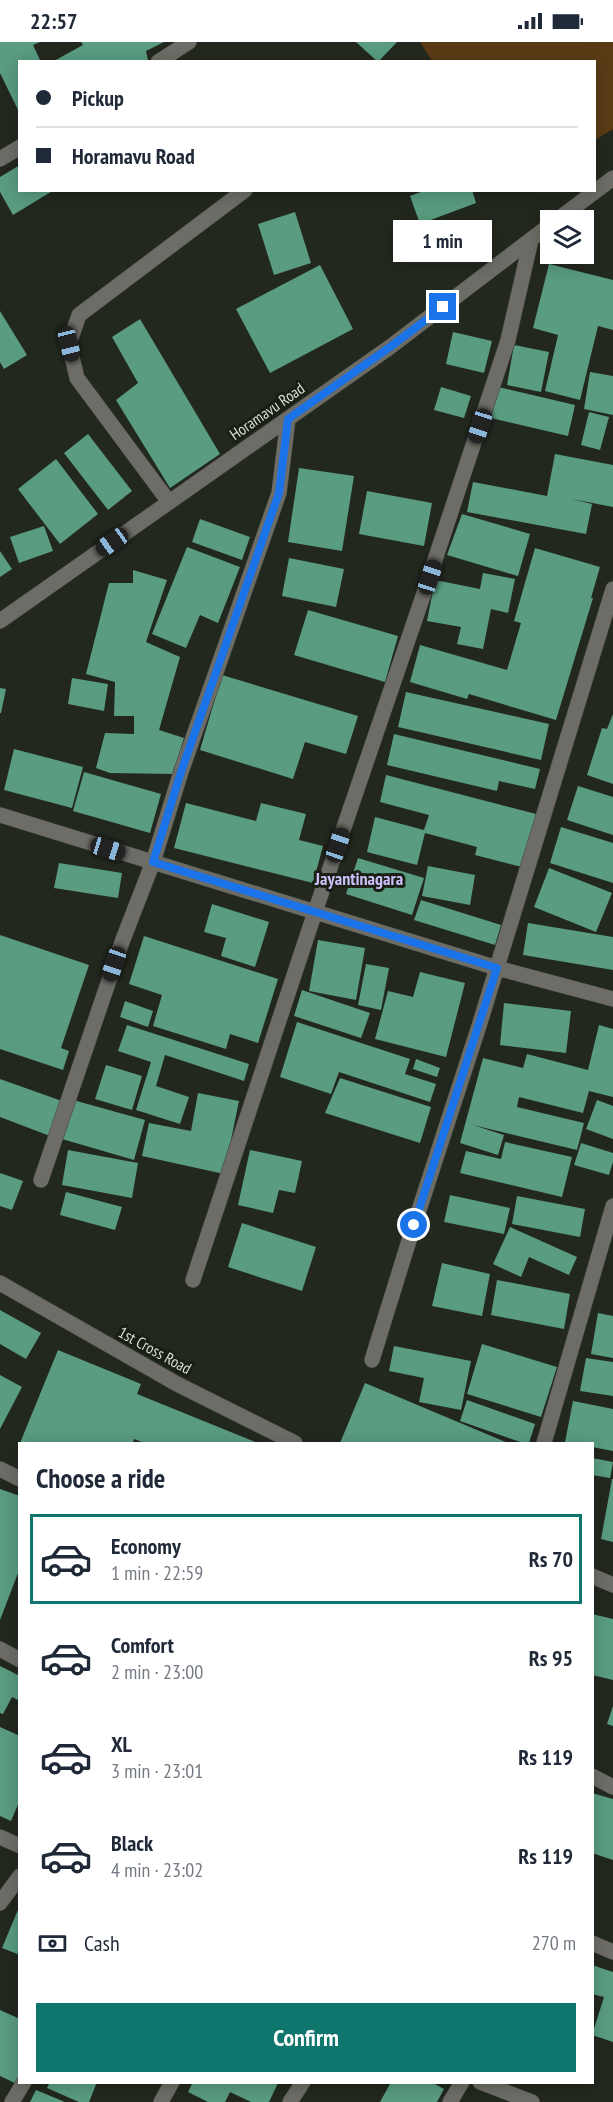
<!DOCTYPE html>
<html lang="en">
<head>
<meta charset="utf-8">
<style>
	body { margin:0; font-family:"PT Sans Narrow",sans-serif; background:#f6f6f7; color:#1f2937; height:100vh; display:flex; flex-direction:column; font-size:22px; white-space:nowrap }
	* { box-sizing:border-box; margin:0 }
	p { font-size:20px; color:#747a83 }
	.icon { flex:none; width:33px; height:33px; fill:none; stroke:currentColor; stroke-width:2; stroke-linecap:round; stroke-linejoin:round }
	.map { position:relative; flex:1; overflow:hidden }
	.sheet { position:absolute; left:18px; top:1400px; width:576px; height:642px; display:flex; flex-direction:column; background:#fff; border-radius:0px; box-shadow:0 3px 15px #0003 }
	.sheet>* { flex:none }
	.top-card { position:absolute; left:18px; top:18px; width:578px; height:132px; border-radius:0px; box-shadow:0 3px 15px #0003; display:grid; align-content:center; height:132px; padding:0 18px; background:#fff }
	.buttons { position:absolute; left:540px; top:168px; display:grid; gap:12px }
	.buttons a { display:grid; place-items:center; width:54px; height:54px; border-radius:0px; background:#fff; box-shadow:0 3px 15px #0003; font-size:30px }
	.end { position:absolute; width:27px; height:27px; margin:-14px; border:8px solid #1a73e8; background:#fff; box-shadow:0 0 0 3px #fff }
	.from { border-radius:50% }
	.bubble { position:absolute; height:42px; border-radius:0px; background:#fff; box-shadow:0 3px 15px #0003; font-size:20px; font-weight:700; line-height:42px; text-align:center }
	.car { position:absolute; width:18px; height:36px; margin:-18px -9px; border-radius:8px; box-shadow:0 0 4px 2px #0007; background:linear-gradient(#222 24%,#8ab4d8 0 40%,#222 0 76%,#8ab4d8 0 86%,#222 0) }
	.top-card b { display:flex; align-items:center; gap:21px; height:57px; font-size:22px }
	.top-card b+b { border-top:2px solid #e0e1e3 }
	.top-card i { width:15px; height:15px; background:#1f2937 }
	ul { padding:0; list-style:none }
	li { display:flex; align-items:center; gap:18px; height:90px; margin:0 12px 9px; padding:0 6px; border:3px solid transparent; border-radius:0px }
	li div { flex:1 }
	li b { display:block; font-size:22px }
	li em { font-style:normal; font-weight:700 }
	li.active { border-color:#0f766e }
	li>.icon { width:54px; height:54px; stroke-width:1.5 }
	h2 { padding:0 18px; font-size:27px; line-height:72px }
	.pay { display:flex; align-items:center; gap:15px; height:66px; padding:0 18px; font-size:22px }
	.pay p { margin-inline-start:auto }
	.action { display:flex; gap:12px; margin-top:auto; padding:12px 18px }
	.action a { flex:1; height:69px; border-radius:0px; background:#0f766e; color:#fff; font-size:24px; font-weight:700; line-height:69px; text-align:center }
	.status { display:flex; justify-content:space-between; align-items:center; height:42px; padding:0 30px; background:#fff; direction:ltr }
	.status svg { height:16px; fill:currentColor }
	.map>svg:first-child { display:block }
</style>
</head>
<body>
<div class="status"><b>22:57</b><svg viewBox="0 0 49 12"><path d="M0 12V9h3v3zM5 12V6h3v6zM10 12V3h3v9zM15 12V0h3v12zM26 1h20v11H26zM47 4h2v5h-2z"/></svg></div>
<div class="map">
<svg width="613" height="2060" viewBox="0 0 613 2060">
	<rect width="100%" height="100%" fill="#22281e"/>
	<!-- green -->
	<path fill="#5b3b16" d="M 420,0 L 613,0 L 613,87 L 594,99 L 594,20 L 432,19 Z"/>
	<!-- building -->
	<path fill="#599c80" d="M 0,0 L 40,0 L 33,3 L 41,20 L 20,20 L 20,72 L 0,31 Z
		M 81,0 L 164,0 L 146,9 L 148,18 L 147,20 L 52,20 L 83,3 Z
		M 356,0 L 397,0 L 378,20 Z
		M 20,123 L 20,148 L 54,148 L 13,173 L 0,150 L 0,135 Z
		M 426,148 L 472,148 L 476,161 L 420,182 L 410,154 Z
		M 295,170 L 311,221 L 274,233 L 258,182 Z
		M 549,222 L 613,238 L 613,288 L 598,284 L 580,358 L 545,349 L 558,293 L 533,286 Z
		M 320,223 L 353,287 L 270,331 L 236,267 Z
		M 0,269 L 27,313 L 4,327 L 0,320 Z
		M 140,277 L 220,412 L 170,446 L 116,358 L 138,341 L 112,295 Z
		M 453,290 L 492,299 L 484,331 L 446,322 Z
		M 514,303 L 549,310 L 541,350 L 507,343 Z
		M 590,330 L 613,334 L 613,373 L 584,367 Z
		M 441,345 L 471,354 L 464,376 L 434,368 Z
		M 498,345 L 575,363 L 568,394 L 491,376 Z
		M 589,370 L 609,375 L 600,408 L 581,403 Z
		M 88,392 L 132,449 L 108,468 L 64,411 Z
		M 555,412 L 613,423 L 613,465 L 572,457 L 592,462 L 586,492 L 467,470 L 473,440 L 547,454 Z
		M 56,417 L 98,472 L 60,502 L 18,447 Z
		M 299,426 L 354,434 L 342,509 L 288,500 Z
		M 367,449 L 432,461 L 424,504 L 359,492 Z
		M 462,472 L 530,492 L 518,534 L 447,513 Z
		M 200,477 L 250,495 L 242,518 L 192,500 Z
		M 44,484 L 53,509 L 19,521 L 10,495 Z
		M 187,505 L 240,525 L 218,581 L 200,573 L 186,606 L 152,592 Z
		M 535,506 L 600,525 L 591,556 L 593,556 L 556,678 L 469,652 L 467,657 L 410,640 L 420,603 L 507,628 L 521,581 L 514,579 Z
		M 0,509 L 12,527 L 0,535 Z
		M 289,516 L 344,527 L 336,565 L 282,554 Z
		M 133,528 L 167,538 L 146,600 L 180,615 L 159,688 L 184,696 L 173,732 L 110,731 L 96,726 L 105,691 L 134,692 L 134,674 L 114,674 L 115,640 L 86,632 L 109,541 L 133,541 Z
		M 483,531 L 515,537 L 508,571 L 491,567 L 483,607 L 457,602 L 461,585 L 427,579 L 435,538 L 480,547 Z
		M 308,568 L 398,594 L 385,640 L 294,613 Z
		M 222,633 L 358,674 L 346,712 L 305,700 L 293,737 L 200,708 Z
		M 72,636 L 108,642 L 104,669 L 68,662 Z
		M 0,646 L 6,647 L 1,671 L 0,671 Z
		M 406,650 L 549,682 L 541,718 L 398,685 Z
		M 613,672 L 613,742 L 587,733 L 602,686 L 607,687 Z
		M 394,692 L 540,727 L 535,747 L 499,739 L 497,749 L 387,723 Z
		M 14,707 L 83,725 L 72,766 L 4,748 Z
		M 84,730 L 161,752 L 150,791 L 73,769 Z
		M 386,733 L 536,772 L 522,825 L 475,813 L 477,805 L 425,791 L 417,823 L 367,810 L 375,775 L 424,788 L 429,773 L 380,760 Z
		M 578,744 L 613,755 L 613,793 L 567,778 Z
		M 186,761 L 256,779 L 261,761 L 306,772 L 299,798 L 323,804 L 313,841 L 174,806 Z
		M 561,785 L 613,801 L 613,841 L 550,821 Z
		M 358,816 L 424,836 L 412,873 L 346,852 Z
		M 59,821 L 122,831 L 118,856 L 54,846 Z
		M 428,824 L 475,833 L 470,863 L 422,854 Z
		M 549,826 L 612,851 L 596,890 L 534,865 Z
		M 421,858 L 501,883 L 495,903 L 414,878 Z
		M 212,862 L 269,880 L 255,925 L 221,914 L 226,896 L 204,890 Z
		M 528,881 L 613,895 L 613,928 L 523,913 Z
		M 0,893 L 89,923 L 61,1006 L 69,1009 L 63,1028 L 0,1007 Z
		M 144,894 L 278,937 L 258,1001 L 230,992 L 226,1007 L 153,984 L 162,953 L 129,942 Z
		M 318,898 L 365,906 L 356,958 L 309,949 Z
		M 366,922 L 389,926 L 381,968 L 358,963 Z
		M 420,930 L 465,941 L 446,1015 L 375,997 L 388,949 L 413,955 Z
		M 302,948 L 370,971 L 361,996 L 294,974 Z
		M 125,959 L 153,969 L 148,985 L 120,975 Z
		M 504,961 L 571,969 L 566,1011 L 500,1003 Z
		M 297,980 L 410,1017 L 405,1032 L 436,1042 L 430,1060 L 339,1030 L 331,1052 L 280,1035 Z
		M 127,983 L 249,1022 L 244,1039 L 165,1013 L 156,1044 L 189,1055 L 180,1082 L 136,1068 L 151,1020 L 118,1009 Z
		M 599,983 L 613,987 L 613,1055 L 589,1049 L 583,1071 L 519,1055 L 517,1065 L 584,1081 L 577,1108 L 473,1083 L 504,1093 L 498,1113 L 460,1101 L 483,1016 L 523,1026 L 527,1012 L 588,1028 Z
		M 416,1017 L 440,1026 L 437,1035 L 413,1027 Z
		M 106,1023 L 142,1034 L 132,1068 L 95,1057 Z
		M 340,1036 L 431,1065 L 420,1101 L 325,1071 Z
		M 0,1037 L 62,1059 L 50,1094 L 0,1075 Z
		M 198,1051 L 239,1059 L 224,1132 L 142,1114 L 149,1081 L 191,1089 Z
		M 73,1058 L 145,1078 L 134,1118 L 62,1097 Z
		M 597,1058 L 613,1064 L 613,1097 L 586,1087 Z
		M 505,1100 L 572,1115 L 562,1155 L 460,1131 L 466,1109 L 501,1117 Z
		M 581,1101 L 613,1111 L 613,1120 L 609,1133 L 574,1123 Z
		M 68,1108 L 138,1121 L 132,1156 L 62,1143 Z
		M 250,1108 L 302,1119 L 295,1151 L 279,1148 L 273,1171 L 238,1163 Z
		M 0,1131 L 23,1139 L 12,1168 L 0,1164 Z
		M 66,1150 L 122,1165 L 115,1188 L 60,1173 Z
		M 450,1153 L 510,1166 L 504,1192 L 444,1180 Z
		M 517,1154 L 585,1167 L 580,1195 L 512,1182 Z
		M 242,1181 L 316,1205 L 302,1249 L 228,1225 Z
		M 510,1185 L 577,1215 L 569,1233 L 529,1215 L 521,1235 L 493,1222 Z
		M 442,1221 L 490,1232 L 482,1274 L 432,1264 Z
		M 497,1238 L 570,1252 L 564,1287 L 491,1273 Z
		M 0,1268 L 41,1291 L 26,1317 L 0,1302 Z
		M 598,1271 L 613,1274 L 613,1316 L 591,1312 Z
		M 482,1302 L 557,1325 L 541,1375 L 467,1352 Z
		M 394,1304 L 471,1319 L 461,1368 L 419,1360 L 424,1336 L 389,1329 Z
		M 58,1308 L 141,1342 L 137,1352 L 258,1401 L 145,1401 L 134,1397 L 133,1401 L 20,1401 Z
		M 586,1316 L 613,1320 L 613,1354 L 580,1349 Z
		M 0,1333 L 22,1345 L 0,1387 Z
		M 365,1341 L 508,1401 L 340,1401 Z
		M 467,1358 L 535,1382 L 529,1401 L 523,1401 L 460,1379 Z
		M 573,1359 L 613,1367 L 613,1409 L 592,1405 L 592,1401 L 565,1400 Z
		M 592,1416 L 613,1420 L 610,1436 L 592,1433 Z
		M 612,1437 L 613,1437 L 613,1500 L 601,1497 Z
		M 0,1447 L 20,1454 L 20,1526 L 0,1578 Z
		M 592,1572 L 613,1577 L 613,1638 L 592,1633 Z
		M 0,1624 L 20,1634 L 20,1659 L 12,1655 L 3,1672 L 0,1671 Z
		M 613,1664 L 613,1684 L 607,1682 Z
		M 0,1685 L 20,1694 L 20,1758 L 11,1779 L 0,1774 Z
		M 592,1751 L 613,1757 L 613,1818 L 592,1811 Z
		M 20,1863 L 20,1913 L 2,1906 Z
		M 592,1923 L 613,1930 L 613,2000 L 592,1993 L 604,1955 L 592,1952 Z
		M 0,1968 L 20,1977 L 20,2037 L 17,2042 L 0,2034 Z
		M 50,2040 L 97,2040 L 89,2060 L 79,2060 L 47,2046 Z
		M 193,2040 L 275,2040 L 278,2041 L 269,2060 L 251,2060 L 230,2050 L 225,2060 L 208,2060 L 188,2050 Z
		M 391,2040 L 431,2040 L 444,2047 L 437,2060 L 380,2060 Z
		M 36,2048 L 65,2060 L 30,2060 Z"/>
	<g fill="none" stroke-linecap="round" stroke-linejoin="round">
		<!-- minor casing -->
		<g stroke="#3f453c" stroke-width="16">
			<path id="minor" d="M 158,20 L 189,0
				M 0,117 L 20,105
				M 557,178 L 613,136
				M 169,460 L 77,336 L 69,302 L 79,273 L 245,148
				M 0,579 L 390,305 L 550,183
				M 0,773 L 497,926 L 613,957
				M 41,1138 L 122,900 L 153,820 L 181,730 L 279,451 L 288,377
				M 193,1238 L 315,870 L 422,557 L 508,298 L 531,198
				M 0,1241 L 177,1342 L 295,1401
				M 372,1318 L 407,1205 L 479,984 L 613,547
				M 544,1401 L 613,1164
				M 0,1427 L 20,1437
				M 592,1534 L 613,1543
				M 0,1607 L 20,1618
				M 592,1734 L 613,1745
				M 0,1795 L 20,1804
				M 0,1861 L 20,1834
				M 592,1901 L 613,1910
				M 480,2040 L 532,2060
				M 12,2060 L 24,2040
				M 161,2060 L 172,2040
				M 290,2060 L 303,2040
				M 450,2060 L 462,2040"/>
		</g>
		<!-- minor -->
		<use href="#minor" stroke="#6d6c66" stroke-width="15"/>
	</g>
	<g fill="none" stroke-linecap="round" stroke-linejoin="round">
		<!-- route -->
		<path stroke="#1a73e8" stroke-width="8" d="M 414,1183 L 497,926 L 153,820 L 181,730 L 279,451 L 288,377 L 390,305 L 443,265"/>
	</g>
	<g text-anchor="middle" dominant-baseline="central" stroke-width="6" stroke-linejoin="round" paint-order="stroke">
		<!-- street labels -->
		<g font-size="16" fill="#daded7" stroke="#191f14">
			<text transform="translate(267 369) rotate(-35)">Horamavu Road</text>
			<text transform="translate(155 1308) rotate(29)">1st Cross Road</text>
		</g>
		<!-- neighbourhood labels -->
		<g font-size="18" font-weight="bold" fill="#cdc1fa" stroke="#191f14">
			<text x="359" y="836">Jayantinagara</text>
		</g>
	</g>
</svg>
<div class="buttons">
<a><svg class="icon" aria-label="layers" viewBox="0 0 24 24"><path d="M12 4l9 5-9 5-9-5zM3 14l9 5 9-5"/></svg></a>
</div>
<i class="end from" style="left:414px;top:1183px"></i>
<i class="end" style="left:443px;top:265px"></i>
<div class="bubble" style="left:393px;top:178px;width:99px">1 min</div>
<i class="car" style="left:69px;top:302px;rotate:166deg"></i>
<i class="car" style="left:480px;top:384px;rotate:198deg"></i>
<i class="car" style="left:112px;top:500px;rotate:235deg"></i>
<i class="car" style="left:430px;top:535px;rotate:18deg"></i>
<i class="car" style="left:338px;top:803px;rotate:19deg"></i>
<i class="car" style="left:108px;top:807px;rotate:107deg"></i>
<i class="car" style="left:114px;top:922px;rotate:199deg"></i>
<div class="top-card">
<b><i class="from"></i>Pickup</b>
<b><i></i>Horamavu Road</b>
</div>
<section class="sheet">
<h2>Choose a ride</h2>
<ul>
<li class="active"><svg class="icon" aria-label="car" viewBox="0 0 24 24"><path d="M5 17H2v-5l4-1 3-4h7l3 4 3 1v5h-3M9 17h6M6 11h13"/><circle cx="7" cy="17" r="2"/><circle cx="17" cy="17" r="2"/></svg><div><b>Economy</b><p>1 min · 22:59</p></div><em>Rs 70</em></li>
<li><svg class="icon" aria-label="car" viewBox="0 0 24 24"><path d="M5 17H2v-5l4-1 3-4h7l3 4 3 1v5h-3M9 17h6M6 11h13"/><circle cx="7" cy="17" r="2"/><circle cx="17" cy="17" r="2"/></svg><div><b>Comfort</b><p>2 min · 23:00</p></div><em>Rs 95</em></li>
<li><svg class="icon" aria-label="car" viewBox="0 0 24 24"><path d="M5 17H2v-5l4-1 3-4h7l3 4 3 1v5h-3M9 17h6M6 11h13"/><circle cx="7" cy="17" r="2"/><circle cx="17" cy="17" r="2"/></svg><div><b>XL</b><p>3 min · 23:01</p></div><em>Rs 119</em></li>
<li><svg class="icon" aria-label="car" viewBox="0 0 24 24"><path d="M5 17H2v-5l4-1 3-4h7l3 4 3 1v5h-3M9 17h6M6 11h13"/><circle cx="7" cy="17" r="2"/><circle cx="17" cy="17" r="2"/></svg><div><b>Black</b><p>4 min · 23:02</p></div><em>Rs 119</em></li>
</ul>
<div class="pay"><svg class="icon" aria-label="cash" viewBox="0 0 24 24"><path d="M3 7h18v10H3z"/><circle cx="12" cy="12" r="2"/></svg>Cash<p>270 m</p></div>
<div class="action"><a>Confirm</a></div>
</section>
</div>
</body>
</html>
